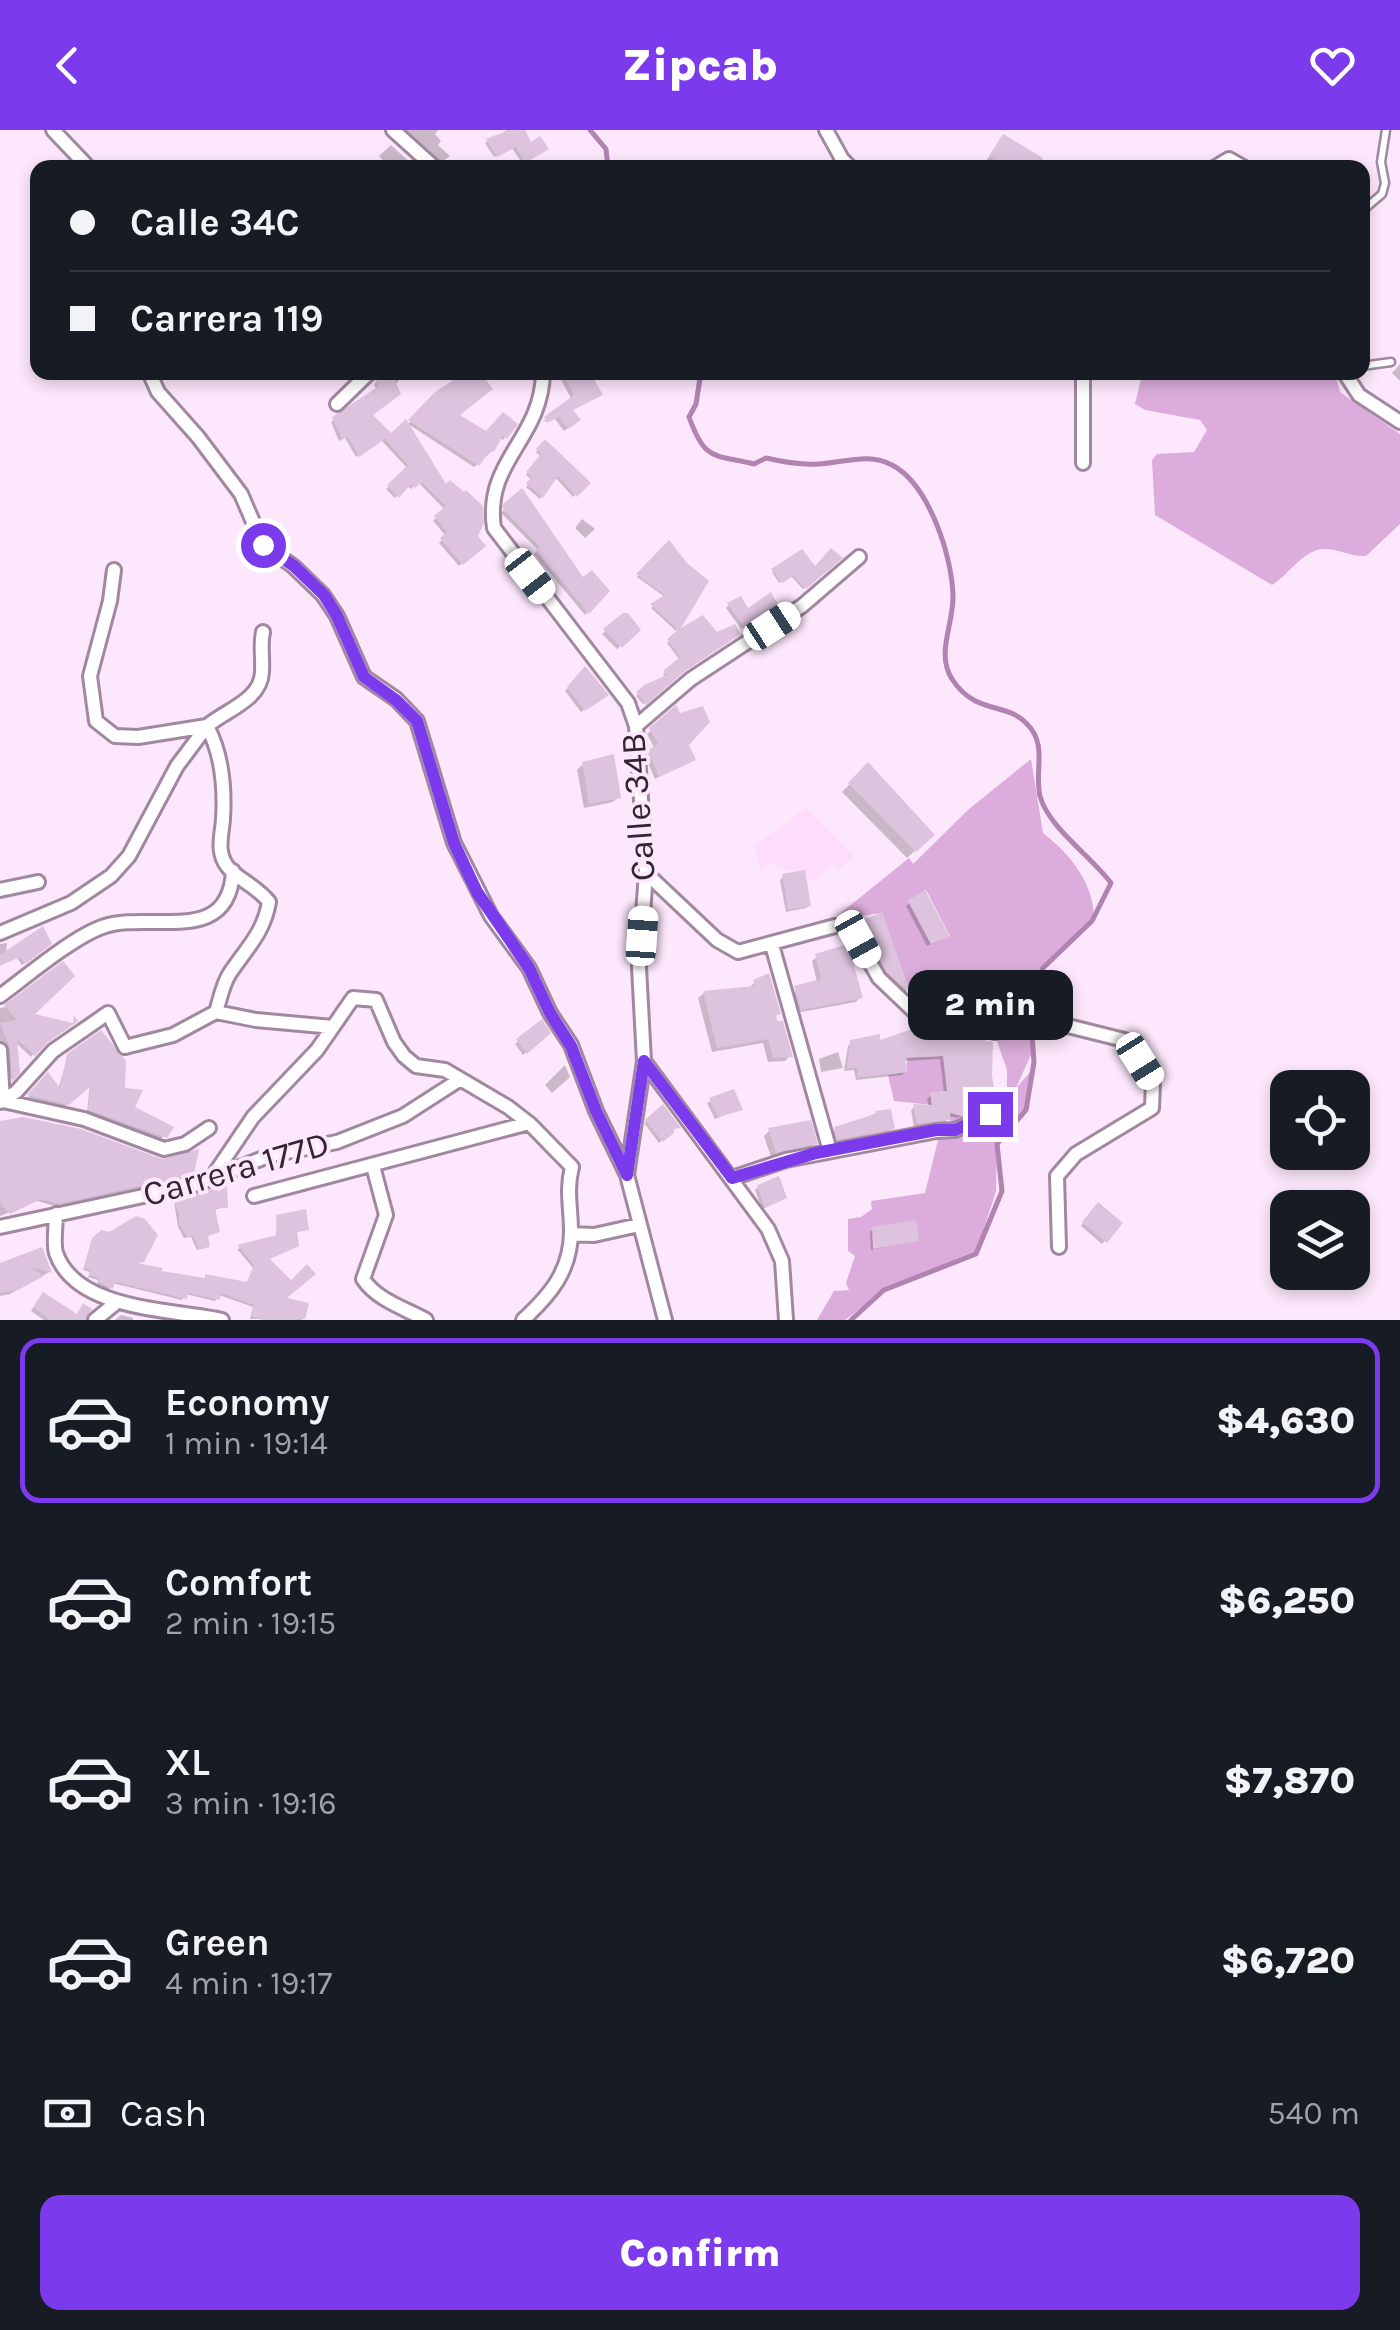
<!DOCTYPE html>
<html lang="en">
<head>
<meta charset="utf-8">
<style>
	body { margin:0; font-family:Karla,sans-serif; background:#20242c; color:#f1f3f6; height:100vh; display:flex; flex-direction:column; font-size:38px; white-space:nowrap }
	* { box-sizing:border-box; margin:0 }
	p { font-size:32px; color:#9ea1a6 }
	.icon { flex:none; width:55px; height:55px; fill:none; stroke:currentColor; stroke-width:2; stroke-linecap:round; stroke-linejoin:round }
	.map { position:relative; height:1190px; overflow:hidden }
	.drawer { display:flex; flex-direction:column; background:#171b24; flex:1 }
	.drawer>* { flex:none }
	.top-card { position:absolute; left:30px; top:30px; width:1340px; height:220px; border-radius:20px; box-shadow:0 5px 15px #0003; display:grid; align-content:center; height:220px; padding:0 40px; background:#171b24 }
	.controls { position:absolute; left:1270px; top:940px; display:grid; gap:20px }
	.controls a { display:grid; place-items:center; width:100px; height:100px; border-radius:20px; background:#171b24; box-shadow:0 5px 15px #0003; font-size:50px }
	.end { position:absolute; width:45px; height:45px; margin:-22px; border:12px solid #7c3aed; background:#fff; box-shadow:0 0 0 5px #fff }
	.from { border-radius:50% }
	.bubble { position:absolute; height:70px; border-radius:20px; background:#171b24; box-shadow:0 5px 15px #0003; font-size:32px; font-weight:800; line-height:70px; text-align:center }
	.car { position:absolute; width:30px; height:60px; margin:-30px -15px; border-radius:12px; box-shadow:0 0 8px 2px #0007; background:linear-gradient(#fff 24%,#345 0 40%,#fff 0 76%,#345 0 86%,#fff 0) }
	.top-card b { display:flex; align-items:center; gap:35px; height:95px; font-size:38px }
	.top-card b+b { border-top:2px solid #363941 }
	.top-card i { width:25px; height:25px; background:#f1f3f6 }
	ul { padding:18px 0 0; list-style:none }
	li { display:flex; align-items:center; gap:30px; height:165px; margin:0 20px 15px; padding:0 20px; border:5px solid transparent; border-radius:20px }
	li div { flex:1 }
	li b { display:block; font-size:38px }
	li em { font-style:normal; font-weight:800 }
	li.current { border-color:#7c3aed }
	li>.icon { width:90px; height:90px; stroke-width:1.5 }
	.pay { display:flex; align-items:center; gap:25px; height:110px; padding:0 40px; font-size:38px }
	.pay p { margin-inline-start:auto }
	.button { display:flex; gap:20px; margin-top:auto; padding:20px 40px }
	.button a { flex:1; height:115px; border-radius:20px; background:#7c3aed; color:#fff; font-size:40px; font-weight:800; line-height:115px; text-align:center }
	header { display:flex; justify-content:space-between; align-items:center; height:130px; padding:0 40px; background:#7c3aed; color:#fff; font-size:45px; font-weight:800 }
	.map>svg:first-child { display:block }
</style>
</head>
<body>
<header><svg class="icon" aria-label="back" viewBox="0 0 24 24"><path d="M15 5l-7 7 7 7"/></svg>Zipcab<svg class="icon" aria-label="heart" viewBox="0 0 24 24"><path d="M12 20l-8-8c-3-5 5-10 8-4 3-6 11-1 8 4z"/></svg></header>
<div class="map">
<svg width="1400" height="1190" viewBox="0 0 1400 1190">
	<rect width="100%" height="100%" fill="#fde7fc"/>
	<!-- built -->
	<path fill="#fddcfc" d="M 806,678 L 854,726 L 839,739 L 832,735 L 820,748 L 812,750 L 771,733 L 761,741 L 754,716 Z"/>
	<!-- forest -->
	<path fill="#dcaddc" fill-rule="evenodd" d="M 1130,243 L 1335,243 L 1340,262 L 1400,304 L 1400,394 L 1366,426 C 1351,427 1339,419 1325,419 C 1303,419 1290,444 1272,455 L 1155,385 L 1152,330 L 1157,324 L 1194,322 L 1207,300 L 1200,290 L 1145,280 L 1135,274 L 1141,249 Z
		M 1031,629 L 1043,703 C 1070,724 1093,752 1094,786 C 1065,816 1033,842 1016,881 L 913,872 L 882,783 L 832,790 L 909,728 L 913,734 L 969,679 ZM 926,760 L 950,806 L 931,814 L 908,771 Z
		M 1031,896 L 1033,920 L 1016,958 L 1033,939 L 1026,980 L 997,1014 L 996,1061 L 976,1124 L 884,1160 L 845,1190 L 817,1190 L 834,1161 L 849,1160 L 846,1153 L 855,1126 L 848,1121 L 848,1089 L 861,1087 L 872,1079 L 871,1071 L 925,1063 L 939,1006 L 951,995 L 947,961 L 930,963 L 932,975 L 894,971 L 888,945 L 907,942 L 907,926 L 923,923 L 924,927 L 943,926 L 945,941 L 959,936 L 963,986 C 981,991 993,981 1007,971 L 1007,940 L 994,903 Z"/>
	<!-- shadow -->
	<path fill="#0003" d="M 402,0 L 438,0 L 435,4 L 441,11 L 438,15 L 450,26 L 440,33 Z
		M 507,0 L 522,0 L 530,15 L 543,21 L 522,33 L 512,18 L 494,27 L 485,13 Z
		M 1003,7 L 1034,38 L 993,38 L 985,32 Z
		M 391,15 L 416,38 L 390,38 L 379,26 Z
		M 1400,234 L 1400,251 L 1392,243 Z
		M 389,242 L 406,242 L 370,285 L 482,416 L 459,436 L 439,413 L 446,406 L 433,391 L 445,380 L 418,352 L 411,359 L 406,355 L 395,368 L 386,359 L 408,339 L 381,310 L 356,327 L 345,308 L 339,311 L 331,292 L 377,260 L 374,255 L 377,250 Z
		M 470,242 L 486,244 L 457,285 L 486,304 L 514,294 L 503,310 L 499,307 L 492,321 L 474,337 L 408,294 L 437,264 Z
		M 562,242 L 587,242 L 571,281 L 575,293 L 564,301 L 555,289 L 542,292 L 572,270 L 559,246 Z
		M 545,312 L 588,353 L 573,367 L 555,347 L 540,369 L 526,357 L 532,350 L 526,345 L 541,327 L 536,322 Z
		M 522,362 L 582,451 L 606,461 L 585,485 L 534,424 L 538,420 L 501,383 Z
		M 582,389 L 595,399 L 585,408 L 575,398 Z
		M 669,414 L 685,435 L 705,452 L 676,501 L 651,478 L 665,467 L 637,447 Z
		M 802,423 L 815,439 L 838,429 L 803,459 L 790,445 L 779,453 L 772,442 Z
		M 729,475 L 747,481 L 774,481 L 741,499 L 726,478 Z
		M 624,486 L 638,500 L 617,519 L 602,504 Z
		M 703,488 L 680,542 L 643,574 L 636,566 L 645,557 L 667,548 L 663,544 L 680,530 L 667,513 Z
		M 585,540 L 603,567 L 581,582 L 565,561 Z
		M 675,579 L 693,629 L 655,649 L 645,626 L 655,619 L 647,604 Z
		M 583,634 L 618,667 L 613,672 L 584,678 L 577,640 Z
		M 868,636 L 932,705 L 907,728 L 842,662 Z
		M 783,747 L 809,775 L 806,778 L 786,782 L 780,750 Z
		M 910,773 L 944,809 L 927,816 L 906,776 Z
		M 880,786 L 907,863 L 905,864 L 885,844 L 857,797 Z
		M 7,813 L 6,824 L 47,816 L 22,835 L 17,828 L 0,835 L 0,814 Z
		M 817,827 L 860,867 L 856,872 L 796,883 L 791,863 L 817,852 L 812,831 Z
		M 755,852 L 778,883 L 774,888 L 790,926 L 785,931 L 768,932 L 763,913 L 712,922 L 698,868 L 704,863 L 748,859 Z
		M 6,877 L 30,886 L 42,915 L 31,927 L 15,912 L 17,942 L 10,950 L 8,923 L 0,913 L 0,878 Z
		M 541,893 L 548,903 L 523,925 L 515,914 Z
		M 919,899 L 990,914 L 990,946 L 995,976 L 992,979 L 982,977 L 957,988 L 948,986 L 945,993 L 914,997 L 911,980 L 914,977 L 929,978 L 927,969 L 931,965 L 944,964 L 940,929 L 903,931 L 905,942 L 902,945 L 856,950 L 854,940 L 844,941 L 848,916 L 852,912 L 877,913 Z
		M 838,922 L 843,938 L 821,942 L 819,929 Z
		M 68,926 L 123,960 L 132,978 L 170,998 L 160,1010 L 87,982 L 90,954 L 64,977 L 28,967 L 47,946 L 58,960 Z
		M 565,935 L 570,947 L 552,963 L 545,955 Z
		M 733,962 L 740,979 L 715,989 L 707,973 Z
		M 663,978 L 677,997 L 659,1013 L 644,993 Z
		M 877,983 L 892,998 L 889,1001 L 834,1012 L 832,1003 L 835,1000 Z
		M 0,993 L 189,1044 L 185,1048 L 55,1076 L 37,1071 L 0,1086 Z
		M 770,1000 L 815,1013 L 809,1018 L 771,1027 L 764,1006 Z
		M 758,1057 L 784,1068 L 762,1079 L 755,1060 Z
		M 174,1072 L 226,1077 L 212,1080 L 218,1102 L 205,1107 L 205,1118 L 197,1120 L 191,1107 L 184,1108 L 178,1097 Z
		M 1098,1075 L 1120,1093 L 1102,1114 L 1081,1096 Z
		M 277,1088 L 307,1099 L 294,1103 L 268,1129 L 282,1169 L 303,1187 L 301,1190 L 250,1189 L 253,1177 L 219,1165 L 215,1171 L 185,1164 L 182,1170 L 112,1153 L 109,1160 L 97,1155 L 98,1150 L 88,1147 L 90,1142 L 83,1140 L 91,1114 L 142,1130 L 136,1136 L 158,1143 L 246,1155 L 253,1138 L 237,1119 L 276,1108 Z
		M 873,1099 L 916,1110 L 871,1120 L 870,1102 Z
		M 40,1120 L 49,1142 L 10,1164 L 0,1166 L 0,1135 Z
		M 40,1168 L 63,1190 L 44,1190 L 31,1181 Z
		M 121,1185 L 133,1188 L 133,1190 L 115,1190 Z"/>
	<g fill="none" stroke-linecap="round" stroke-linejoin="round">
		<!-- stream -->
		<path stroke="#b083b0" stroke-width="5" d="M 590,0 L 606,19 L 608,38
			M 701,242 L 696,274 L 689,287 C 705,331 712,324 754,334 L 766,328 C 783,332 800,335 818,334 C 844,333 868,322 892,335 C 929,354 953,428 953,468 C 953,495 936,524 952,549 C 976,586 1006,571 1027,594 C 1048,615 1034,640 1040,666 C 1048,697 1092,727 1111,753 L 1092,791 L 1043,838 L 1029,865 L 1034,932 L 1026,980 L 997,1014 L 1002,1061 L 976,1124 L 884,1160 L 851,1190"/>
	</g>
	<!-- building -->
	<path fill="#ddc3dd" d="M 509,0 L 525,0 L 531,12 L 540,6 L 549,19 L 525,33 L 516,17 L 497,27 L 486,9 Z
		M 1003,4 L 1043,28 L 1037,38 L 1007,38 L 989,26 Z
		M 391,242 L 401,264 L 373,285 L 391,303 L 406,289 L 446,354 L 450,350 L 464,362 L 466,360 L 483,376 L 484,393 L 478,406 L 486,416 L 463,435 L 440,408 L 447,402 L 434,386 L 446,376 L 422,352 L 415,358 L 411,354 L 399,368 L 387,355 L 408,335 L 385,309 L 359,327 L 348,307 L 342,309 L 332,287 L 379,256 L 376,250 L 380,244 Z
		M 466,242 L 480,242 L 493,259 L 460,285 L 486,301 L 503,282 L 518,294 L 507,309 L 503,305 L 494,322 L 491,320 L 479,336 L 408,290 L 435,262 Z
		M 562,242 L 590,242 L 603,265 L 573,280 L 581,290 L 568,299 L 559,287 L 547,293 L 544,287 L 574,265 Z
		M 545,309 L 591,353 L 577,367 L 558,346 L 543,368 L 526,353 L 532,347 L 526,342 L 541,324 L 536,319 Z
		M 522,358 L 583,447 L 592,440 L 610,461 L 589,484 L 535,419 L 540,417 L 503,379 L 503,374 Z
		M 669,410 L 687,433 L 709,451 L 681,498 L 703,485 L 717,502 L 735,494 L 741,504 L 685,541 L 646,575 L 636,562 L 644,555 L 667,545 L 663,541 L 680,527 L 667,509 L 678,500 L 650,474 L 665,465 L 636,444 Z
		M 831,418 L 843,428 L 806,459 L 793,446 L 782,453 L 771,439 L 802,419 L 815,436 Z
		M 771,462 L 780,478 L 745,498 L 727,473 L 741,466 L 748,478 Z
		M 623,483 L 628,483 L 641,500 L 622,518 L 603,499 Z
		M 585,536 L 609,565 L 585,581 L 567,557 Z
		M 676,575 L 680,583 L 703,576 L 710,592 L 689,615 L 696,630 L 659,647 L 648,620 L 658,614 L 649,598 Z
		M 614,624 L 621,668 L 589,674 L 582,632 Z
		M 868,632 L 935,705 L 916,722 L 848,653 Z
		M 805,740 L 811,776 L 788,780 L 782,744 Z
		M 925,760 L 950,807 L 931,814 L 908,771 Z
		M 882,782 L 900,835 L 910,863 L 887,842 L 858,792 Z
		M 43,796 L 52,814 L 25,834 L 20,827 L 0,836 L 0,825 Z
		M 848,814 L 863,868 L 801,880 L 794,856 L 821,849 L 815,824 Z
		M 63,831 L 75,846 L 35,884 L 73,893 L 74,885 L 78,891 L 47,913 L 35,926 L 17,909 L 20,943 L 12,952 L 10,918 L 0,893 L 17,890 L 4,875 Z
		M 769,843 L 781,884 L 776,885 L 777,891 L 783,891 L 793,927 L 773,928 L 768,909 L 717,918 L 703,861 L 755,856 L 753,850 Z
		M 542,889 L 551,903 L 527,924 L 516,909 Z
		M 918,897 L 993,912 L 992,946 L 998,977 L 987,975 L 962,986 L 950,983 L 951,990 L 917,994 L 913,974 L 932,975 L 930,963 L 947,961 L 943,926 L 905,928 L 908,942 L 858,947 L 857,938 L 847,938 L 850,910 L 880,904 L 880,910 Z
		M 101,900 L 126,931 L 125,958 L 143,960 L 135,977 L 174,997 L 167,1008 L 88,980 L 91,956 L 69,975 L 27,965 L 48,942 L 60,958 L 67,924 Z
		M 734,959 L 743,980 L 718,987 L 709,968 Z
		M 663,974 L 681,998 L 674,999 L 674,1003 L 663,1012 L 645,990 Z
		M 891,979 L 895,999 L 837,1010 L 834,997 L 876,984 L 875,981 Z
		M 23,987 L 81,999 L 162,1029 L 199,1019 L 194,1044 L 59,1074 L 41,1069 L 10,1084 L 0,1073 L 0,991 Z
		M 811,990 L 818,1014 L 776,1023 L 768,998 Z
		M 779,1046 L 787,1068 L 765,1078 L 757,1055 Z
		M 227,1053 L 228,1078 L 215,1078 L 220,1102 L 208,1106 L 210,1117 L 199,1119 L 193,1106 L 187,1107 L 179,1095 L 179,1083 L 173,1070 Z
		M 1098,1072 L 1123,1093 L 1107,1113 L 1082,1092 Z
		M 306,1079 L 309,1100 L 297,1102 L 299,1116 L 270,1129 L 291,1150 L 307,1134 L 316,1144 L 287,1168 L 309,1173 L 305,1189 L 263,1190 L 250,1186 L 254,1175 L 221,1163 L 220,1170 L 188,1163 L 187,1169 L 115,1152 L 113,1159 L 98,1152 L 99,1148 L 89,1145 L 91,1140 L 84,1138 L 92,1108 L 101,1100 L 109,1102 L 136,1086 L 145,1089 L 158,1105 L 144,1132 L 136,1133 L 163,1138 L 161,1141 L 205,1148 L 205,1144 L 247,1152 L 254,1135 L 237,1115 L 277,1105 L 276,1085 Z
		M 916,1090 L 919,1111 L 873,1119 L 872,1097 Z
		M 42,1117 L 52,1143 L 30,1137 L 44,1146 L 18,1160 L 0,1163 L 0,1133 Z
		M 43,1162 L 77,1184 L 83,1173 L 92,1179 L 85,1190 L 50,1190 L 33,1177 Z"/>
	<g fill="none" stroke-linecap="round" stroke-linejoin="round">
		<!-- service casing -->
		<g stroke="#a188a0" stroke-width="11">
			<path id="service" d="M 1362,81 L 1382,64 L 1385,53 L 1381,32 L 1386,0
				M 1362,236 L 1391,232"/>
		</g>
		<!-- minor casing -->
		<g stroke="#a188a0" stroke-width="18">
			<path id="minor" d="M 53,0 L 89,38
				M 393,0 L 435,38
				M 826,0 L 842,29 L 851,38
				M 1214,38 L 1229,29 L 1245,38
				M 149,242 L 158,262 L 198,307 L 241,364 L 263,415 L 293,436 L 323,465 L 337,486 L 364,547 L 396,569 L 417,591 L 454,713 L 491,786 L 529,838 L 550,883 L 571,915 L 596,981 L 627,1045 L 665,1190
				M 543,242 C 542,310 484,330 494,398 L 628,573 L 636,596 L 646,743 L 639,837 L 644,931 L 768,1099 L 782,1131 L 786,1190
				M 1083,242 L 1083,333
				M 1344,242 L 1359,265 L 1400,292
				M 337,274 L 370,242
				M 114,440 L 110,471 L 90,546 L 96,591 L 115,606 L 138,607 L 207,596
				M 636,596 L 691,549 L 802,476 L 859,427
				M 646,743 L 717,810 L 738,822 L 835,796 L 849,796 L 879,848 L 920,887 L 972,895 L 994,902 L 1031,896 L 1068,896 L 1128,911 L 1153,951 L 1152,978 L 1076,1024 L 1057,1046 L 1059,1117
				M 0,760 L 38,752
				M 0,803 L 71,773 L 111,746 L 129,726 L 177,636 L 207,596
				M 772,815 L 830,1021
				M 0,866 C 27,846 72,808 102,797 C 150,780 229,818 233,741
				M 216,882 C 220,869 223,853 230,843 C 247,818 264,802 269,772 C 257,756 235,748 227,736 C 216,721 222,705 223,689 C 225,657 222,624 207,596 C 226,580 261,570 262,542 C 263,528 260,516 263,502
				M 216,882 L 256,890 L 333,897
				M 0,920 L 3,971
				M 3,971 L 84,989 L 164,1019 L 185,1014 L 209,998
				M 0,972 L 16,962 L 53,921 L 108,883 L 125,917 L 173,905 L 216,882
				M 373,1036 L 386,1085 L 363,1149 C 377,1170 404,1178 426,1190
				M 627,1045 L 644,931
				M 213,1046 L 253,987 L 317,920 L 353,868 L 376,870 L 394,912 L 404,926 L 416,936 L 445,940 L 508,977 L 530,994 L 572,1037 C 566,1060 571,1078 571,1101 C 571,1141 550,1165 523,1190
				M 732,1048 L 786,1030 L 936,1001 L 955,1000 L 990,984
				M 254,1066 L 529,993
				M 56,1084 C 56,1096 53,1112 56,1123 C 76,1181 172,1179 222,1190
				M 0,1097 L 194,1055 L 271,1025 L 337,1012 L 403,986 L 459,950
				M 571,1104 L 594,1105 L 639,1095
				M 95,1190 L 117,1172"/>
		</g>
		<!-- service -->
		<use href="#service" stroke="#fff" stroke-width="6"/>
		<!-- minor -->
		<use href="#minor" stroke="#fff" stroke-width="12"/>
	</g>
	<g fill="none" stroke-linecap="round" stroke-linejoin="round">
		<!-- route -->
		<path stroke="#7c3aed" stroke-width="12" d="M 263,415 L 294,436 L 324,465 L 337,486 L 364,547 L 396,570 L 417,591 L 454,713 L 477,762 L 529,838 L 550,883 L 571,916 L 596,981 L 627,1045 L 644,931 L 732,1048 L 816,1023 L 936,1000 L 955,1000 L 990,984"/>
	</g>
	<g text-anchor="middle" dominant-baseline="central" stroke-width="8" stroke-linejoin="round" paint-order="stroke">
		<!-- street labels -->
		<g font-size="35" fill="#312731" stroke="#fde7fc">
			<text transform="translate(638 677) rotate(-94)">Calle 34B</text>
			<text transform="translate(236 1039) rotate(-16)">Carrera 177D</text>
		</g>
	</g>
</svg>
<div class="controls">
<a><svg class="icon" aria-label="locate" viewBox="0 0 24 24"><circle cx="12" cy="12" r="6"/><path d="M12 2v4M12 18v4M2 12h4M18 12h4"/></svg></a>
<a><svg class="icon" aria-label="layers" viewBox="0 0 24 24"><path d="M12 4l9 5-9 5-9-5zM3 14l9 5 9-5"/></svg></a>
</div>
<i class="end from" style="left:263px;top:415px"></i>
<i class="end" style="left:990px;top:984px"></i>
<div class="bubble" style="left:908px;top:840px;width:165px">2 min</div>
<i class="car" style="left:530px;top:446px;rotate:142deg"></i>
<i class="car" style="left:772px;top:496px;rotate:57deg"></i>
<i class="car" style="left:642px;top:806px;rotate:4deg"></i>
<i class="car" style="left:858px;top:809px;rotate:151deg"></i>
<i class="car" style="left:1140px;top:931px;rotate:148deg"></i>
<div class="top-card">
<b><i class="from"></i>Calle 34C</b>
<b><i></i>Carrera 119</b>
</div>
</div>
<section class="drawer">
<ul>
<li class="current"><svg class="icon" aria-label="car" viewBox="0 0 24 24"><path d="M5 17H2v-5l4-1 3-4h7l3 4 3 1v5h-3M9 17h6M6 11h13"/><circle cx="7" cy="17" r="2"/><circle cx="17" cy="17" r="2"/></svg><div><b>Economy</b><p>1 min · 19:14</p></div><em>$4,630</em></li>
<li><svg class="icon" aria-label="car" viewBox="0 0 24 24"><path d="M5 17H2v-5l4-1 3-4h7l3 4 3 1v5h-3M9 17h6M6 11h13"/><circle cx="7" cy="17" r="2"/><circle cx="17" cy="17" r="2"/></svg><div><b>Comfort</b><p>2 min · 19:15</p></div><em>$6,250</em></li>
<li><svg class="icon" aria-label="car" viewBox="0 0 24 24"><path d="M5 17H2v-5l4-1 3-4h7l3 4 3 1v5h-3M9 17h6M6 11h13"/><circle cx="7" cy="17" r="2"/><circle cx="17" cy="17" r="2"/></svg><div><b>XL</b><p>3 min · 19:16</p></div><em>$7,870</em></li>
<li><svg class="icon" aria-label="car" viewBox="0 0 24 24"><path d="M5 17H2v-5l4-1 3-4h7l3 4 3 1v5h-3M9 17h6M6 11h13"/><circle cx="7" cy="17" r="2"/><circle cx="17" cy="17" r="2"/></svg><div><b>Green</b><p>4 min · 19:17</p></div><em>$6,720</em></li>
</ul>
<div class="pay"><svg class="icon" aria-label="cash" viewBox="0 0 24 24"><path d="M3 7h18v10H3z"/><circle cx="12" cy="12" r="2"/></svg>Cash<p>540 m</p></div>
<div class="button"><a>Confirm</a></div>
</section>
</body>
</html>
